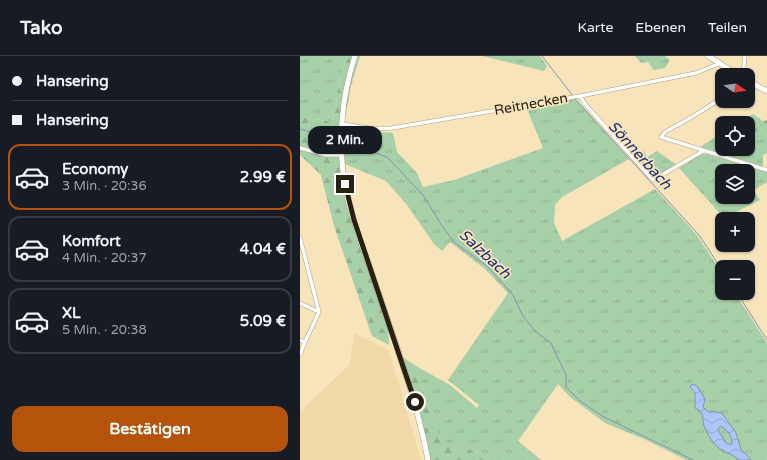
<!DOCTYPE html>
<html lang="de">
<head>
<meta charset="utf-8">
<style>
	body { margin:0; font-family:"Varela Round",sans-serif; background:#242831; color:#f1f3f6; height:100vh; display:flex; flex-direction:column; font-size:15px; white-space:nowrap }
	* { box-sizing:border-box; margin:0 }
	p { font-size:13px; color:#9ea1a6 }
	.icon { flex:none; width:22px; height:22px; fill:none; stroke:currentColor; stroke-width:2; stroke-linecap:round; stroke-linejoin:round }
	.map { position:relative; flex:1; overflow:hidden }
	.sheet { display:flex; flex-direction:column; background:#171b24; width:300px }
	.sheet>* { flex:none }
	.guide { display:grid; align-content:center; height:88px; padding:0 12px; background:#171b24 }
	.needle { width:26px; rotate:103deg }
	.controls { position:absolute; left:415px; top:12px; display:grid; gap:8px }
	.controls a { display:grid; place-items:center; width:40px; height:40px; border-radius:8px; background:#171b24; box-shadow:0 1px 3px #0004; font-size:20px }
	.end { position:absolute; width:18px; height:18px; margin:-9px; border:5px solid #282010; background:#fff; box-shadow:0 0 0 2px #fff }
	.from { border-radius:50% }
	.bubble { position:absolute; height:28px; border-radius:12px; background:#171b24; box-shadow:0 1px 3px #0004; font-size:13px; font-weight:800; line-height:28px; text-align:center }
	.guide b { display:flex; align-items:center; gap:14px; height:38px; font-size:15px }
	.guide b+b { border-top:1px solid #363941 }
	.guide i { width:10px; height:10px; background:#f1f3f6 }
	ul { padding:0; list-style:none }
	li { display:flex; align-items:center; gap:12px; height:66px; margin:0 8px 6px; padding:0 4px; border:2px solid #363941; border-radius:12px }
	li div { flex:1 }
	li b { display:block; font-size:15px }
	li em { font-style:normal; font-weight:800 }
	li.on { border-color:#b45309 }
	li>.icon { width:36px; height:36px; stroke-width:1.5 }
	.cta { display:flex; gap:8px; margin-top:auto; padding:8px 12px }
	.cta a { flex:1; height:46px; border-radius:12px; background:#b45309; color:#fff; font-size:16px; font-weight:800; line-height:46px; text-align:center }
	header { display:flex; align-items:center; gap:24px; box-sizing:border-box; height:56px; padding:0 20px; background:#171b24; border-bottom:1px solid #363941 }
	header strong { font-size:19px }
	nav { display:flex; gap:22px; margin-inline-start:auto; font-size:14px }
	main { display:flex; flex:1; min-height:0 }
	.map>svg:first-child { display:block }
</style>
</head>
<body>
<header>
<strong>Tako</strong>
<nav><a>Karte</a><a>Ebenen</a><a>Teilen</a></nav>
</header>
<main>
<section class="sheet">
<div class="guide">
<b><i class="from"></i>Hansering</b>
<b><i></i>Hansering</b>
</div>
<ul>
<li class="on"><svg class="icon" aria-label="car" viewBox="0 0 24 24"><path d="M5 17H2v-5l4-1 3-4h7l3 4 3 1v5h-3M9 17h6M6 11h13"/><circle cx="7" cy="17" r="2"/><circle cx="17" cy="17" r="2"/></svg><div><b>Economy</b><p>3 Min. · 20:36</p></div><em>2.99 €</em></li>
<li><svg class="icon" aria-label="car" viewBox="0 0 24 24"><path d="M5 17H2v-5l4-1 3-4h7l3 4 3 1v5h-3M9 17h6M6 11h13"/><circle cx="7" cy="17" r="2"/><circle cx="17" cy="17" r="2"/></svg><div><b>Komfort</b><p>4 Min. · 20:37</p></div><em>4.04 €</em></li>
<li><svg class="icon" aria-label="car" viewBox="0 0 24 24"><path d="M5 17H2v-5l4-1 3-4h7l3 4 3 1v5h-3M9 17h6M6 11h13"/><circle cx="7" cy="17" r="2"/><circle cx="17" cy="17" r="2"/></svg><div><b>XL</b><p>5 Min. · 20:38</p></div><em>5.09 €</em></li>
</ul>
<div class="cta"><a>Bestätigen</a></div>
</section>
<div class="map">
<svg width="467" height="404" viewBox="0 0 467 404">
	<defs>
		<pattern id="grass-tufts" width="24" height="20" patternUnits="userSpaceOnUse"><rect width="24" height="20" fill="#a7cfa8"/><path d="M3 7l-1-3M5 7V3M7 7l1-3M15 17l-1-3M17 17v-4M19 17l1-3" fill="none" stroke="#90b190"/></pattern>
		<pattern id="forest-firs" width="22" height="20" patternUnits="userSpaceOnUse"><rect width="22" height="20" fill="#a7cfa8"/><path d="M5 1l3.5 6h-7zM16 11l3.5 6h-7z" fill="#90b190"/></pattern>
		<pattern id="water-waves" width="16" height="10" patternUnits="userSpaceOnUse"><rect width="16" height="10" fill="#adc4f7"/><path d="M0 5q4-4 8 0t8 0" fill="none" stroke="#95a8d3"/></pattern>
	</defs>
	<rect width="100%" height="100%" fill="#f8e4ba"/>
	<!-- built -->
	<path fill="#f1d9a8" d="M 55,277 L 89,295 L 121,404 L 0,404 L 0,356 L 49,309 Z"/>
	<!-- grass -->
	<path fill="url(#grass-tufts)" fill-rule="evenodd" d="M 0,0 L 48,0 L 40,19 L 33,66 L 0,61 Z
		M 182,0 L 240,0 L 247,10 L 244,15 Z
		M 335,0 L 365,0 L 370,4 L 365,12 L 354,14 L 348,6 L 341,7 Z
		M 275,42 L 329,103 L 262,141 L 255,149 L 254,167 L 262,185 L 355,133 L 396,178 L 422,217 L 422,237 L 435,237 L 467,287 L 467,404 L 386,404 L 346,384 L 305,367 L 270,341 L 258,328 L 218,385 L 241,404 L 193,404 L 166,392 L 141,387 L 116,310 L 150,329 L 177,352 L 179,349 L 148,324 L 208,237 L 185,213 L 150,186 L 142,195 L 134,188 L 107,149 L 86,125 L 45,108 L 43,73 L 93,77 L 97,96 L 117,117 L 123,131 L 154,124 L 243,92 L 226,51 Z
		M 448,69 L 455,76 L 462,73 L 467,81 L 467,97 L 463,99 L 463,111 L 400,91 L 422,77 L 422,93 L 448,93 Z
		M 344,95 L 347,101 L 357,95 L 377,109 L 357,121 L 352,120 L 335,100 Z
		M 401,98 L 407,98 L 467,116 L 467,126 L 454,134 L 460,144 L 424,162 L 379,112 ZM 422,115 L 448,115 L 448,141 L 422,141 Z"/>
	<!-- forest -->
	<path fill="url(#forest-firs)" d="M 48,0 L 60,0 L 51,30 L 43,73 L 45,108 L 48,133 L 59,173 L 87,253 L 89,289 L 72,280 L 34,170 L 21,119 L 0,99 L 0,61 L 33,66 L 40,19 Z
		M 453,58 L 463,65 L 467,64 L 467,81 L 462,73 L 455,76 L 448,69 L 448,67 L 446,67 L 443,64 Z
		M 102,301 L 116,310 L 141,386 L 166,392 L 193,404 L 130,404 L 123,370 Z"/>
	<!-- water -->
	<path fill="url(#water-waves)" stroke="#8593b2" fill-rule="evenodd" d="M 392,328 L 397,330 L 405,343 L 403,351 L 408,356 L 412,355 L 422,357 L 436,377 L 441,393 L 451,404 L 439,404 C 431,396 422,398 413,386 C 410,382 406,375 404,370 C 401,361 406,357 395,352 L 395,337 L 390,331 ZM 420,370 C 428,374 432,379 432,388 L 427,388 L 418,374 Z"/>
	<g fill="none" stroke-linecap="round" stroke-linejoin="round">
		<!-- stream -->
		<path stroke="#8593b2" stroke-width="1" d="M 242,0 L 273,40
			M 275,43 L 399,179 L 422,214
			M 0,73 L 38,84
			M 44,86 L 87,101 L 123,139 L 144,173 L 155,187 L 188,211 L 213,239 L 223,260 L 236,276 L 251,287 L 266,319 L 266,331 L 280,345 L 304,361 L 393,404
			M 437,237 L 467,284"/>
		<!-- street casing -->
		<g stroke="#b19e76" stroke-width="4.5">
			<path id="street" d="M 443,19 L 445,0
				M 280,40 L 285,48 L 353,124 L 403,95
				M 422,42 L 392,61 L 365,76 L 361,81 L 467,114
				M 42,68 L 74,73 L 92,72 L 280,40 L 396,17 L 418,8
				M 0,92 L 26,99 L 42,99
				M 0,182 L 19,256
				M 0,247 L 19,256
				M 0,284 L 5,286 L 19,256
				M 0,298 L 5,286"/>
		</g>
		<!-- secondary casing -->
		<g stroke="#b19e76" stroke-width="6">
			<path id="secondary" d="M 55,0 C 41,42 37,90 46,135 C 53,169 67,202 78,236 C 97,291 117,346 128,404
				M 408,0 L 438,19
				M 448,25 L 467,35"/>
		</g>
		<!-- street -->
		<use href="#street" stroke="#fff" stroke-width="3.5"/>
		<!-- secondary -->
		<use href="#secondary" stroke="#fff" stroke-width="5"/>
	</g>
	<g fill="none" stroke-linecap="round" stroke-linejoin="round">
		<!-- route -->
		<path stroke="#282010" stroke-width="5" d="M 45,128 L 54,164 L 115,346"/>
	</g>
	<g text-anchor="middle" dominant-baseline="central" stroke-width="3.5" stroke-linejoin="round" paint-order="stroke">
		<!-- street labels -->
		<g font-size="14" fill="#282010" stroke="#f8e4ba">
			<text transform="translate(231 48) rotate(-10)">Reitnecken</text>
		</g>
		<!-- water labels -->
		<g font-size="15" font-style="italic" fill="#152e74" stroke="#f8e4ba">
			<text transform="translate(340 99) rotate(48)">Sönnerbach</text>
			<text transform="translate(185 198) rotate(43)">Salzbach</text>
		</g>
	</g>
</svg>
<div class="controls">
<a><svg class="needle" viewBox="-14 -14 28 28"><path d="M0-13l5 13h-10z" fill="#e53935"/><path d="M0 13l5-13h-10z" fill="#9ea1a6"/></svg></a>
<a><svg class="icon" aria-label="locate" viewBox="0 0 24 24"><circle cx="12" cy="12" r="6"/><path d="M12 2v4M12 18v4M2 12h4M18 12h4"/></svg></a>
<a><svg class="icon" aria-label="layers" viewBox="0 0 24 24"><path d="M12 4l9 5-9 5-9-5zM3 14l9 5 9-5"/></svg></a>
<a>+</a>
<a>−</a>
</div>
<i class="end from" style="left:115px;top:346px"></i>
<i class="end" style="left:45px;top:128px"></i>
<div class="bubble" style="left:8px;top:70px;width:74px">2 Min.</div>
</div>
</main>
</body>
</html>
